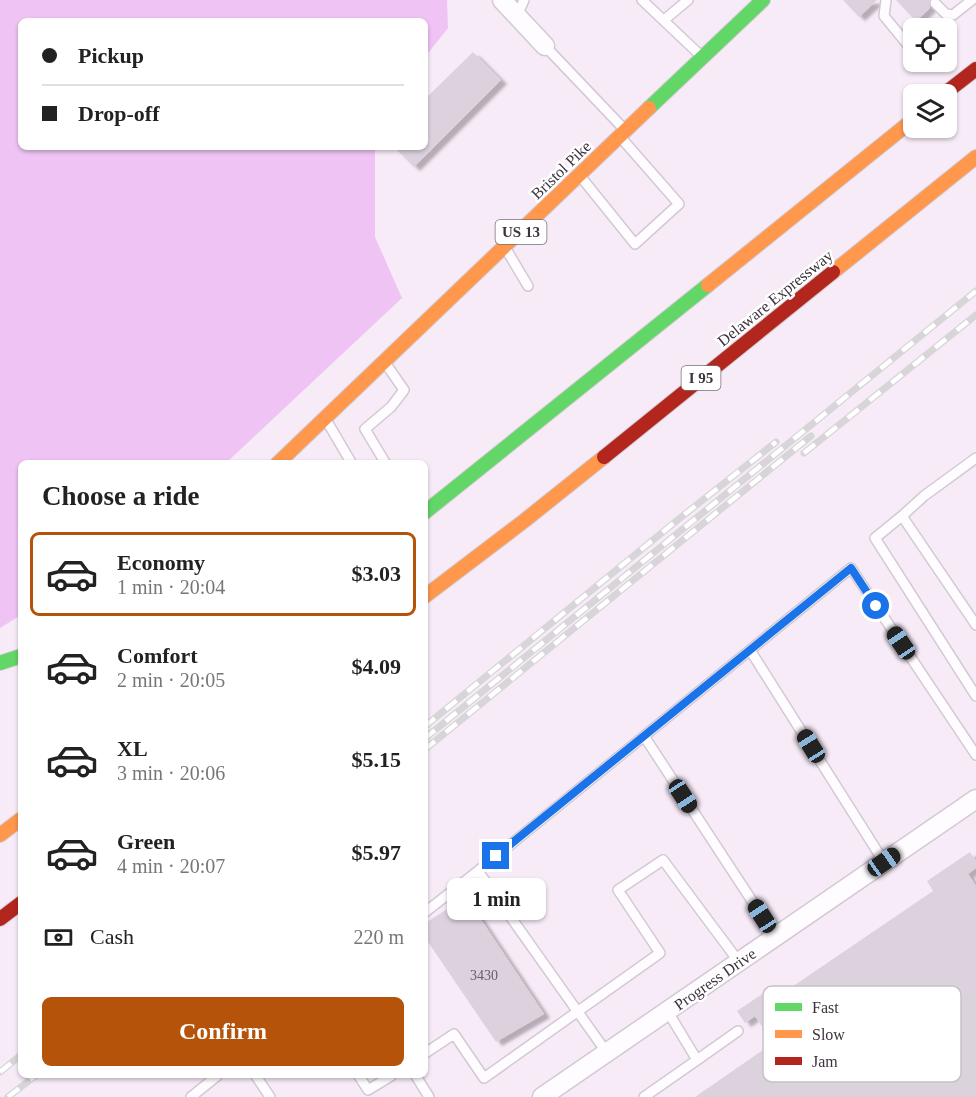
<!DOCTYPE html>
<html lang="en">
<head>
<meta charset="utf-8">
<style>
	body { margin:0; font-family:"Times New Roman",serif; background:#f2f2f2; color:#222; height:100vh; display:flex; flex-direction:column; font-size:22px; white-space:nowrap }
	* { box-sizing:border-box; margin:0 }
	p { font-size:20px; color:#767676 }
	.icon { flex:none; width:33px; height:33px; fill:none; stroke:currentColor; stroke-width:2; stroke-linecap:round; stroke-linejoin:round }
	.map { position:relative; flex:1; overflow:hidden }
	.drawer { position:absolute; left:18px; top:460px; width:410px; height:618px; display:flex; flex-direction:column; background:#fff; border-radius:9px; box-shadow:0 2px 4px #0004 }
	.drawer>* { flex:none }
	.top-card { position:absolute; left:18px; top:18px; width:410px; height:132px; border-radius:9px; box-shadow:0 2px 4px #0004; display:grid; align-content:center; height:132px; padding:0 24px; background:#fff }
	.tools { position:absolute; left:903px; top:18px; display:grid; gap:12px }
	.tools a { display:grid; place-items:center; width:54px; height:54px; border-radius:9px; background:#fff; box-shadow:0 2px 4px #0004; font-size:30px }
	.end { position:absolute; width:27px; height:27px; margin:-14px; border:8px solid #1a73e8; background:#fff; box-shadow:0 0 0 3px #fff }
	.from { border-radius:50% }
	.bubble { position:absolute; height:42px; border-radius:9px; background:#fff; box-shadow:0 2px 4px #0004; font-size:20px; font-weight:800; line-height:42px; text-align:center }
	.car { position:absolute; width:18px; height:36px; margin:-18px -9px; border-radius:8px; box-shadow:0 0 4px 2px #0007; background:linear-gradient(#222 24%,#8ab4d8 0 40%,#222 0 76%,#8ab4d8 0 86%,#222 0) }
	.top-card b { display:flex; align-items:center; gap:21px; height:57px; font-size:22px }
	.top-card b+b { border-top:2px solid #e0e0e0 }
	.top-card i { width:15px; height:15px; background:#222 }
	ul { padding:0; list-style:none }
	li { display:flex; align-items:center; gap:18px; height:84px; margin:0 12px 9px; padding:0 12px; border:3px solid transparent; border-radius:9px }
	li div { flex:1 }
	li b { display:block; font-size:22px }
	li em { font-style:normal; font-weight:800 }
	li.selected { border-color:#b45309 }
	li>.icon { width:54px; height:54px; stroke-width:1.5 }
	h2 { padding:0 24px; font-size:27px; line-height:72px }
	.pay { display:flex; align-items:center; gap:15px; height:66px; padding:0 24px; font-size:22px }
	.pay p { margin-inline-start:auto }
	.primary-button { display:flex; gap:12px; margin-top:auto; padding:12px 24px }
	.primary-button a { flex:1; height:69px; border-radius:9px; background:#b45309; color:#fff; font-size:24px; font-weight:800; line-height:69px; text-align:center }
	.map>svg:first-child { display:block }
</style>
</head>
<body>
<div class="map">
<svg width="976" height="1097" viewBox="0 0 976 1097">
	<defs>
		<filter id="shadow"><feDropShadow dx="6" dy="4" stdDeviation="1.5" flood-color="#0004"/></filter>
	</defs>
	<rect width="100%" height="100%" fill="#f7ebf8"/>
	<!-- forest -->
	<path fill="#efc4f4" d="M 0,0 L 447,0 L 448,28 L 425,57 L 424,21 L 21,21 L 21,147 L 375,147 L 375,237 L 402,298 L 226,463 L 21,464 L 21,615 L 0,628 Z"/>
	<!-- building -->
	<path fill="#dcd2de" filter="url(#shadow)" d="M 843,0 L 877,0 L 859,17 Z
		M 896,0 L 929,0 L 930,8 L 916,21 Z
		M 473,52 L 501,80 L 414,167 L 394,147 L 424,147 L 424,100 Z
		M 970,852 L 976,861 L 976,868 L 968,874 L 976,886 L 976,1097 L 695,1097 L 773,1043 L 755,1016 L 745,1023 L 737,1011 L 774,986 L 780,995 L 933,891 L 927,881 Z
		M 466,897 L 544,1014 L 496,1042 L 424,936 L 424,924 Z"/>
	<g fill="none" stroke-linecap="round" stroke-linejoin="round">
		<!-- lane casing -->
		<g stroke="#d3c9d4" stroke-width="12">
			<path id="lane" d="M 642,0 L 699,54
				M 886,0 L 884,16 L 912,50
				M 935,3 L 946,14 L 953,15 L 972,0
				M 517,16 L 524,0
				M 664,20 L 688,0
				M 545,46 L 624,129
				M 581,177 L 635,244 L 679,204 L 623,140
				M 506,249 L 528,286
				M 328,423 L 352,464
				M 386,464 L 365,429 L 391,407 L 404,390 L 386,364
				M 902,516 L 924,496 L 976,458
				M 976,625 L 902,516 L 875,538 L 976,696
				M 750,650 L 884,862
				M 644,736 L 775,936
				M 424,913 L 478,871
				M 607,1053 L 478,871 L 851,568 L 976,755
				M 424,1054 L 454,1034 L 484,1078 L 660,953 L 618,890 L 663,860 L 739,962
				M 697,1060 L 738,1031
				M 256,1076 L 270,1097
				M 359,1076 L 368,1090 L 391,1076
				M 416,1076 L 429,1097
				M 191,1097 L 217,1076
				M 644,1097 L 697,1060 L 668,1012"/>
		</g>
		<!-- street casing -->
		<g stroke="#d3c9d4" stroke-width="21">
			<path id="street" d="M 502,0 L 545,46
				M 542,1097 L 976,799"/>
		</g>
		<!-- fast casing -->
		<g stroke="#d1cbd2" stroke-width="16">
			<path id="fast" d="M 649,108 L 763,0
				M 424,513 L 708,285
				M 0,663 L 21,656"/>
		</g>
		<!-- slow casing -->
		<g stroke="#d1cbd2" stroke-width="16">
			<path id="slow" d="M 833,272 L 976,157
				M 708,285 L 914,119
				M 277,464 L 649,108
				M 424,597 L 524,521 L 604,457
				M 0,835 L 21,819"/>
		</g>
		<!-- jam casing -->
		<g stroke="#d1cbd2" stroke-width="16">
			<path id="jam" d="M 944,94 L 976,69
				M 604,457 L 833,272
				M 0,919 L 21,903"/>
		</g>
		<!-- lane -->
		<use href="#lane" stroke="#fefcfe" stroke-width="9"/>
		<!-- street -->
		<use href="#street" stroke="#fefcfe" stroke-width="18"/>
		<!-- fast -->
		<use href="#fast" stroke="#63d668" stroke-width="14"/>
		<!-- slow -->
		<use href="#slow" stroke="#ff974d" stroke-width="14"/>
		<!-- jam -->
		<use href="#jam" stroke="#b3261e" stroke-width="14"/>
		<!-- rail casing -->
		<g stroke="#d8d5d9" stroke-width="7">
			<path id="rail" d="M 804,453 L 976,315
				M 424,727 L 675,522 L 776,442
				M 424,739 L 976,291
				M 424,750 L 811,436
				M 0,1072 L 21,1055
				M 8,1097 L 35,1076"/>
		</g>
		<!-- rail -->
		<use href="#rail" stroke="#fff" stroke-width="4.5" stroke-dasharray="14" stroke-linecap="butt"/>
	</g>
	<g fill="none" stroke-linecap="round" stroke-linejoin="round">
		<!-- route -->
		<path stroke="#1a73e8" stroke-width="8" d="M 496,856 L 851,568 L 876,606"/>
	</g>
	<g text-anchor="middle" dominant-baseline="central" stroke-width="5" stroke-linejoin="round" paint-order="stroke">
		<!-- number labels -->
		<g font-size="14" fill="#675d68">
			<text x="484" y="975">3430</text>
		</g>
		<!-- shield labels -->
		<g fill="#fff" stroke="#777078" stroke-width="1.5">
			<rect x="495.5" y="220" width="51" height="24" rx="4.5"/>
			<rect x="681.5" y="366" width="39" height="24" rx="4.5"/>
		</g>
		<g font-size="15" font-weight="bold" fill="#3d333e">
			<text x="521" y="232">US 13</text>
			<text x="701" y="378">I 95</text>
		</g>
		<!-- street labels -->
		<g font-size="16" fill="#3d333e" stroke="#fff">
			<text transform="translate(561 170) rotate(-44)">Bristol Pike</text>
			<text transform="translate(775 298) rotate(-39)">Delaware Expressway</text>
			<text transform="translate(715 979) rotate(-35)">Progress Drive</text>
		</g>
	</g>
	<!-- legend -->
	<rect x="763" y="986" width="198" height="96" rx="9" fill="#fff" stroke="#c5c2c5" stroke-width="1.5"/>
	<rect x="775" y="1003" width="27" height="8" fill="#63d668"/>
	<rect x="775" y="1030" width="27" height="8" fill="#ff974d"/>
	<rect x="775" y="1057" width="27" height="8" fill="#b3261e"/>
	<g font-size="16" fill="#3d333e">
		<text x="812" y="1013">Fast</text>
		<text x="812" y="1040">Slow</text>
		<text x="812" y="1067">Jam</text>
	</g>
</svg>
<div class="tools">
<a><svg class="icon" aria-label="locate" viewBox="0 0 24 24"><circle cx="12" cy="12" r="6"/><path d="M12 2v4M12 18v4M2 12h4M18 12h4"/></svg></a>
<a><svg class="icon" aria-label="layers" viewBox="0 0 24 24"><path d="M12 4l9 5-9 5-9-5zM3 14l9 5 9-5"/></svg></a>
</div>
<i class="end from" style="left:876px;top:606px"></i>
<i class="end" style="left:496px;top:856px"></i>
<div class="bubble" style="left:447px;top:878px;width:99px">1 min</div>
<i class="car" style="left:901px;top:643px;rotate:326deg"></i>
<i class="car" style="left:811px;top:746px;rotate:328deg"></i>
<i class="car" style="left:683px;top:796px;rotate:147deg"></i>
<i class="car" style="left:884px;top:862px;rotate:55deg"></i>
<i class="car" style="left:762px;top:916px;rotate:327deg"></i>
<div class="top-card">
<b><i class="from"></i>Pickup</b>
<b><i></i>Drop-off</b>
</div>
<section class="drawer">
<h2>Choose a ride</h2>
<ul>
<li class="selected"><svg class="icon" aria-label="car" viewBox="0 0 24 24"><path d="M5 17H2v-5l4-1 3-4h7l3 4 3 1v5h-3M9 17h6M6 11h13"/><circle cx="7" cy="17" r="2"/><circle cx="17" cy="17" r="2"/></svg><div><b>Economy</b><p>1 min · 20:04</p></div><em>$3.03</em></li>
<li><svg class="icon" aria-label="car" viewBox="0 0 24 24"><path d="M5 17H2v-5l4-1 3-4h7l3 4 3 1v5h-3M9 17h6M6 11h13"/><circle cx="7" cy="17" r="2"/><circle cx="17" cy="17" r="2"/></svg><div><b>Comfort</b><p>2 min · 20:05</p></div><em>$4.09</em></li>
<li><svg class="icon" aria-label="car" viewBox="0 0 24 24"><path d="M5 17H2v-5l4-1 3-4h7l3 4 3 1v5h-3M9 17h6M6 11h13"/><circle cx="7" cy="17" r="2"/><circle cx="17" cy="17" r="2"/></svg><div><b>XL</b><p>3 min · 20:06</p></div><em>$5.15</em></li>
<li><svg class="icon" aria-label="car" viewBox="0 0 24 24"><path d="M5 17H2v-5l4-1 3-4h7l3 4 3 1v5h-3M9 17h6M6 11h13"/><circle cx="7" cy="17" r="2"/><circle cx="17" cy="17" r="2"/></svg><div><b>Green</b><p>4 min · 20:07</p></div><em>$5.97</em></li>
</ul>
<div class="pay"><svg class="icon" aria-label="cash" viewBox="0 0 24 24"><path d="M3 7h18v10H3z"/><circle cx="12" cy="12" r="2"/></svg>Cash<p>220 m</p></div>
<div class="primary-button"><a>Confirm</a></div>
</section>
</div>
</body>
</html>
